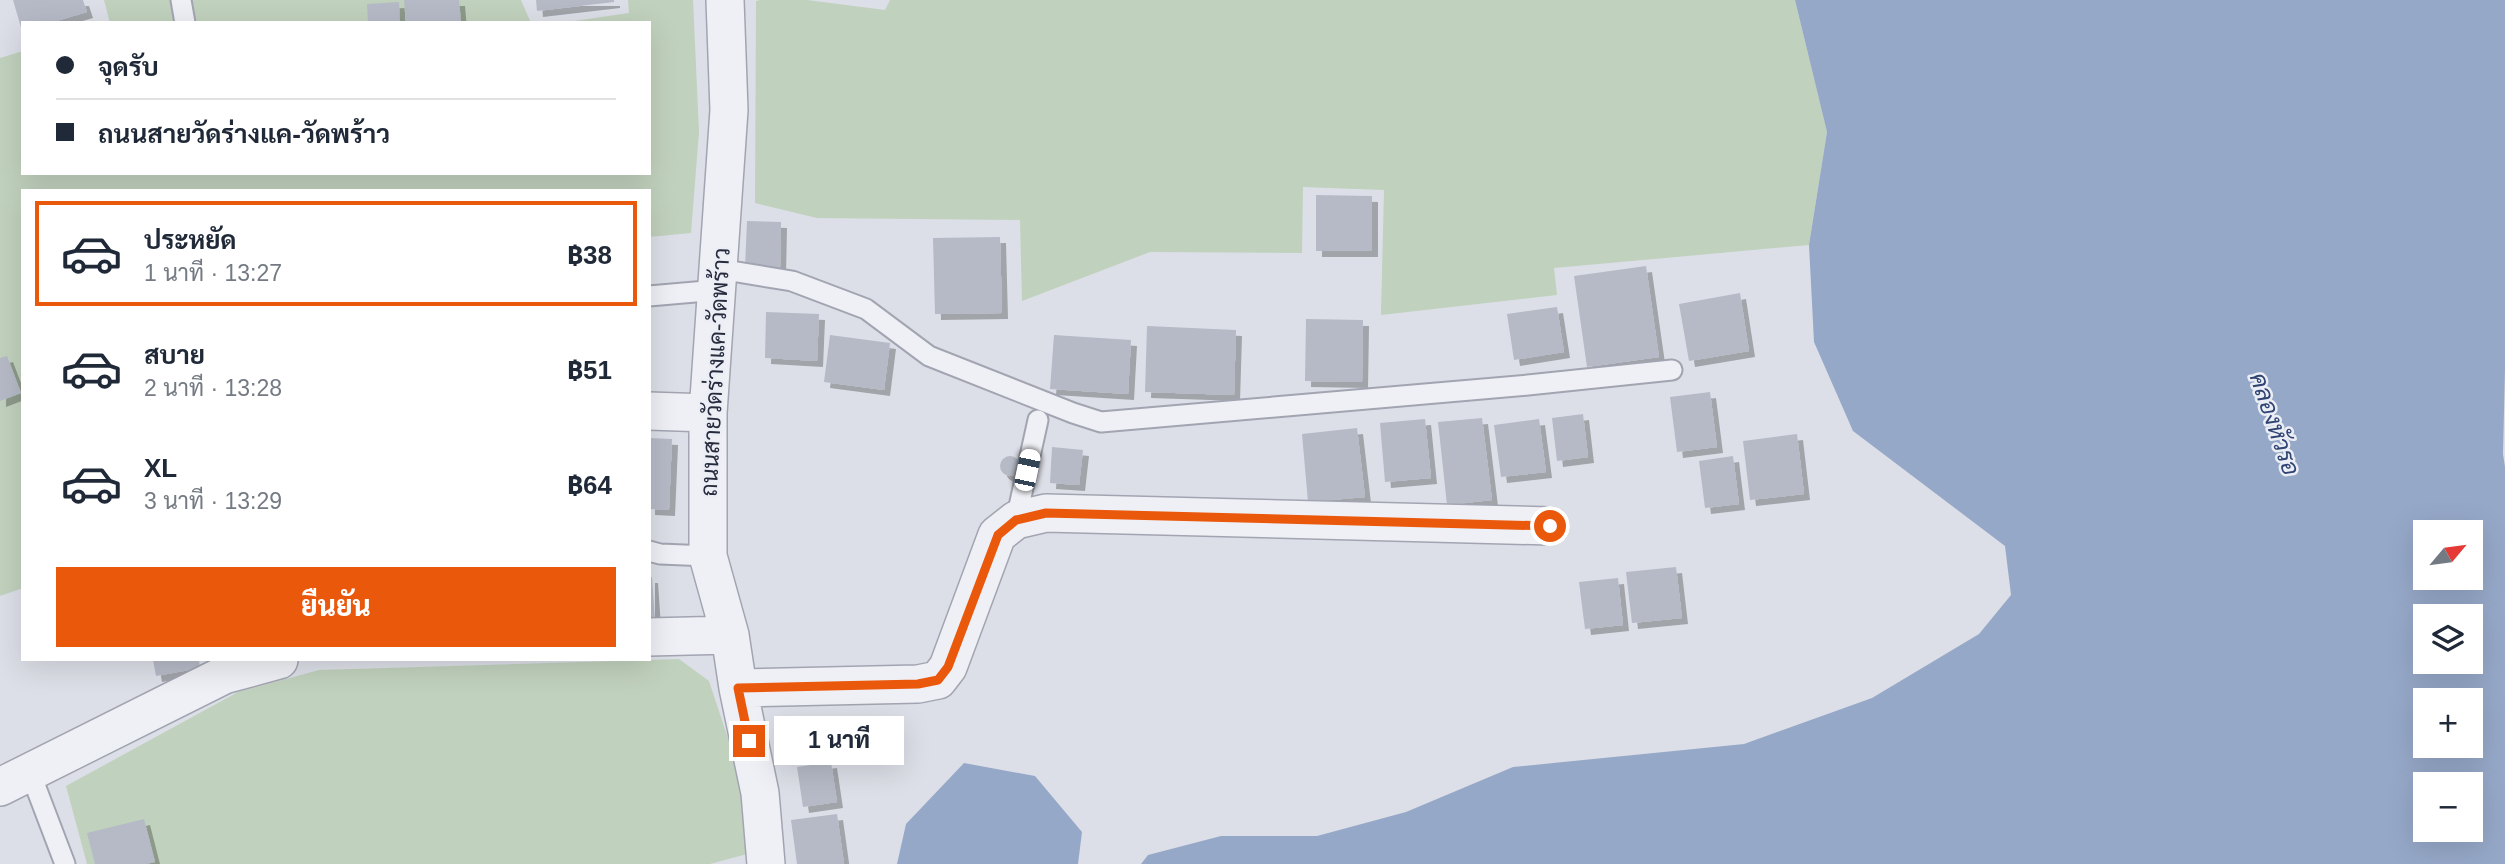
<!DOCTYPE html>
<html lang="th">
<head>
<meta charset="utf-8">
<style>
	body { margin:0; font-family:Arial,Sarabun,sans-serif; background:#f6f6f7; color:#1f2937; height:100vh; display:flex; flex-direction:column; font-size:26px; white-space:nowrap }
	* { box-sizing:border-box; margin:0 }
	p { font-size:23px; color:#747a83 }
	.icon { flex:none; width:38px; height:38px; fill:none; stroke:currentColor; stroke-width:2; stroke-linecap:round; stroke-linejoin:round }
	.map { position:relative; flex:1; overflow:hidden }
	.panel { position:absolute; left:21px; top:189px; width:630px; height:472px; display:flex; flex-direction:column; background:#fff; border-radius:0px; box-shadow:0 7px 28px #0002 }
	.panel>* { flex:none }
	.banner { position:absolute; left:21px; top:21px; width:630px; height:154px; border-radius:0px; box-shadow:0 7px 28px #0002; display:grid; align-content:center; height:154px; padding:0 35px; background:#fff }
	.needle { width:46px; rotate:61deg }
	.buttons { position:absolute; left:2413px; top:520px; display:grid; gap:14px }
	.buttons a { display:grid; place-items:center; width:70px; height:70px; border-radius:0px; background:#fff; box-shadow:0 7px 28px #0002; font-size:35px }
	.end { position:absolute; width:32px; height:32px; margin:-16px; border:9px solid #ea580c; background:#fff; box-shadow:0 0 0 4px #fff }
	.from { border-radius:50% }
	.bubble { position:absolute; height:49px; border-radius:0px; background:#fff; box-shadow:0 7px 28px #0002; font-size:23px; font-weight:800; line-height:49px; text-align:center }
	.car { position:absolute; width:21px; height:42px; margin:-21px -10px; border-radius:9px; box-shadow:0 0 5px 2px #0007; background:linear-gradient(#fff 24%,#345 0 40%,#fff 0 76%,#345 0 86%,#fff 0) }
	.banner b { display:flex; align-items:center; gap:24px; height:66px; font-size:26px }
	.banner b+b { border-top:2px solid #e0e1e3 }
	.banner i { width:18px; height:18px; background:#1f2937 }
	ul { padding:12px 0 0; list-style:none }
	li { display:flex; align-items:center; gap:21px; height:105px; margin:0 14px 10px; padding:0 21px; border:4px solid transparent; border-radius:0px }
	li div { flex:1 }
	li b { display:block; font-size:26px }
	li em { font-style:normal; font-weight:800 }
	li.selected { border-color:#ea580c }
	li>.icon { width:63px; height:63px; stroke-width:1.5 }
	.primary-button { display:flex; gap:14px; margin-top:auto; padding:14px 35px }
	.primary-button a { flex:1; height:80px; border-radius:0px; background:#ea580c; color:#fff; font-size:28px; font-weight:800; line-height:80px; text-align:center }
	.map>svg:first-child { display:block }
</style>
</head>
<body>
<div class="map">
<svg width="2505" height="864" viewBox="0 0 2505 864">
	<defs>
		<filter id="shadow"><feDropShadow dx="6" dy="6" stdDeviation="0" flood-color="#0004"/></filter>
	</defs>
	<rect width="100%" height="100%" fill="#dcdfe7"/>
	<!-- green -->
	<path fill="#c0d1bd" d="M 104,0 L 521,0 L 531,23 L 110,23 Z
		M 628,0 L 693,0 L 699,132 L 691,233 L 649,237 L 649,191 L 23,191 L 23,588 L 0,596 L 0,58 L 23,51 L 23,173 L 649,173 L 649,23 L 560,23 L 629,13 Z
		M 760,0 L 807,0 L 885,10 L 890,0 L 1795,0 L 1827,132 L 1809,245 L 1554,268 L 1557,295 L 1381,315 L 1384,190 L 1303,187 L 1302,253 L 1150,252 L 1022,301 L 1020,220 L 817,218 L 755,203 L 756,1 Z
		M 679,659 L 709,681 L 749,802 L 747,854 L 710,864 L 87,864 L 66,786 L 238,692 L 319,670 Z"/>
	<!-- water -->
	<path fill="#96a8c8" fill-rule="evenodd" d="M 1795,0 L 2505,0 L 2505,370 L 2503,454 L 2505,467 L 2505,864 L 1141,864 L 1148,855 L 1221,836 L 1317,836 L 1406,812 L 1513,767 L 1744,744 L 1872,698 L 1979,634 L 2011,595 L 2005,546 L 1853,431 L 1814,342 L 1809,245 L 1827,132 ZM 2426,532 L 2471,532 L 2471,578 L 2426,578 ZM 2426,616 L 2471,616 L 2471,662 L 2426,662 ZM 2426,700 L 2471,700 L 2471,746 L 2426,746 ZM 2426,784 L 2471,784 L 2471,830 L 2426,830 Z
		M 964,763 L 1035,776 L 1082,832 L 1078,864 L 897,864 L 906,824 Z"/>
	<!-- building -->
	<path fill="#b6bac7" filter="url(#shadow)" d="M 13,0 L 83,0 L 87,12 L 49,23 L 23,23 L 22,31 Z
		M 404,0 L 459,0 L 461,23 L 406,23 Z
		M 536,0 L 614,0 L 614,2 L 537,11 Z
		M 399,2 L 400,23 L 368,23 L 367,4 Z
		M 1316,195 L 1372,196 L 1372,251 L 1316,251 Z
		M 747,221 L 781,222 L 780,269 L 745,268 Z
		M 1000,237 L 1002,313 L 935,314 L 933,238 Z
		M 1646,266 L 1659,357 L 1587,367 L 1574,276 Z
		M 1740,293 L 1749,351 L 1689,361 L 1679,304 Z
		M 1557,307 L 1564,352 L 1514,360 L 1507,314 Z
		M 766,312 L 819,314 L 817,361 L 765,358 Z
		M 1306,319 L 1363,320 L 1362,382 L 1305,381 Z
		M 1147,326 L 1236,330 L 1234,395 L 1145,392 Z
		M 830,335 L 890,343 L 884,390 L 824,382 Z
		M 1054,335 L 1131,340 L 1128,394 L 1050,389 Z
		M 7,356 L 21,393 L 0,401 L 0,358 Z
		M 1710,392 L 1717,447 L 1677,452 L 1670,397 Z
		M 1583,414 L 1588,457 L 1557,461 L 1552,418 Z
		M 1482,418 L 1492,500 L 1447,505 L 1438,422 Z
		M 1425,419 L 1431,478 L 1385,482 L 1380,423 Z
		M 1539,419 L 1546,472 L 1501,477 L 1494,425 Z
		M 1357,428 L 1365,497 L 1308,502 L 1302,434 Z
		M 1797,434 L 1804,494 L 1750,500 L 1743,441 Z
		M 649,438 L 672,439 L 669,510 L 649,509 Z
		M 1052,447 L 1083,450 L 1079,485 L 1050,483 Z
		M 1733,456 L 1739,504 L 1705,508 L 1699,461 Z
		M1000 466a10 10 0 1 1 20 0a10 10 0 1 1-20 0Z
		M 1676,567 L 1682,618 L 1632,623 L 1626,572 Z
		M 649,577 L 652,577 L 655,621 L 649,621 Z
		M 1618,578 L 1623,625 L 1585,629 L 1579,582 Z
		M 153,660 L 199,660 L 200,668 L 156,676 Z
		M 818,730 L 820,757 L 791,759 L 789,732 Z
		M 831,762 L 837,802 L 803,807 L 797,767 Z
		M 837,814 L 844,864 L 797,864 L 791,820 Z
		M 144,819 L 155,862 L 146,864 L 95,864 L 87,833 Z"/>
	<g fill="none" stroke-linecap="round" stroke-linejoin="round">
		<!-- lane casing -->
		<g stroke="#a2a5b1" stroke-width="23">
			<path id="lane" d="M 181,0 L 185,23
				M 719,269 L 792,281 L 866,309 L 929,356 L 1073,413 L 1101,422 L 1528,385 L 1672,370
				M 649,296 L 718,290
				M 1016,520 L 1038,420
				M 649,551 L 660,554 L 708,556
				M 30,772 L 65,864"/>
		</g>
		<!-- street casing -->
		<g stroke="#a2a5b1" stroke-width="40">
			<path id="street" d="M 725,0 L 729,110 L 708,413 L 708,556 L 730,635 L 738,688 L 760,793 L 766,864
				M 649,411 L 708,413
				M 649,637 L 730,635
				M 738,688 L 918,684 L 938,680 L 948,667 L 997,535 L 1016,520 L 1046,513 L 1550,526
				M 0,787 L 224,675 L 279,660"/>
		</g>
		<!-- lane -->
		<use href="#lane" stroke="#eff0f5" stroke-width="19"/>
		<!-- street -->
		<use href="#street" stroke="#eff0f5" stroke-width="37"/>
	</g>
	<g fill="none" stroke-linecap="round" stroke-linejoin="round">
		<!-- route -->
		<path stroke="#ea580c" stroke-width="9" d="M 749,741 L 738,688 L 918,684 L 938,680 L 948,667 L 998,535 L 1016,520 L 1046,513 L 1550,526"/>
	</g>
	<g text-anchor="middle" dominant-baseline="central" stroke-width="5" stroke-linejoin="round" paint-order="stroke">
		<!-- street labels -->
		<g font-size="23" fill="#262b3d" stroke="#eceef5">
			<text transform="translate(715 372) rotate(-87)">ถนนสายวัดร่างแค-วัดพร้าว</text>
		</g>
		<!-- water labels -->
		<g font-size="24" font-style="italic" fill="#2f4472" stroke="#eceef5">
			<text transform="translate(2275 424) rotate(71)">คลองหัวรอ</text>
		</g>
	</g>
</svg>
<div class="buttons">
<a><svg class="needle" viewBox="-14 -14 28 28"><path d="M0-13l5 13h-10z" fill="#e53935"/><path d="M0 13l5-13h-10z" fill="#747a83"/></svg></a>
<a><svg class="icon" aria-label="layers" viewBox="0 0 24 24"><path d="M12 4l9 5-9 5-9-5zM3 14l9 5 9-5"/></svg></a>
<a>+</a>
<a>−</a>
</div>
<i class="end from" style="left:1550px;top:526px"></i>
<i class="end" style="left:749px;top:741px"></i>
<div class="bubble" style="left:774px;top:716px;width:130px">1 นาที</div>
<i class="car" style="left:1027px;top:470px;rotate:12deg"></i>
<div class="banner">
<b><i class="from"></i>จุดรับ</b>
<b><i></i>ถนนสายวัดร่างแค-วัดพร้าว</b>
</div>
<section class="panel">
<ul>
<li class="selected"><svg class="icon" aria-label="car" viewBox="0 0 24 24"><path d="M5 17H2v-5l4-1 3-4h7l3 4 3 1v5h-3M9 17h6M6 11h13"/><circle cx="7" cy="17" r="2"/><circle cx="17" cy="17" r="2"/></svg><div><b>ประหยัด</b><p>1 นาที · 13:27</p></div><em>฿38</em></li>
<li><svg class="icon" aria-label="car" viewBox="0 0 24 24"><path d="M5 17H2v-5l4-1 3-4h7l3 4 3 1v5h-3M9 17h6M6 11h13"/><circle cx="7" cy="17" r="2"/><circle cx="17" cy="17" r="2"/></svg><div><b>สบาย</b><p>2 นาที · 13:28</p></div><em>฿51</em></li>
<li><svg class="icon" aria-label="car" viewBox="0 0 24 24"><path d="M5 17H2v-5l4-1 3-4h7l3 4 3 1v5h-3M9 17h6M6 11h13"/><circle cx="7" cy="17" r="2"/><circle cx="17" cy="17" r="2"/></svg><div><b>XL</b><p>3 นาที · 13:29</p></div><em>฿64</em></li>
</ul>
<div class="primary-button"><a>ยืนยัน</a></div>
</section>
</div>
</body>
</html>
